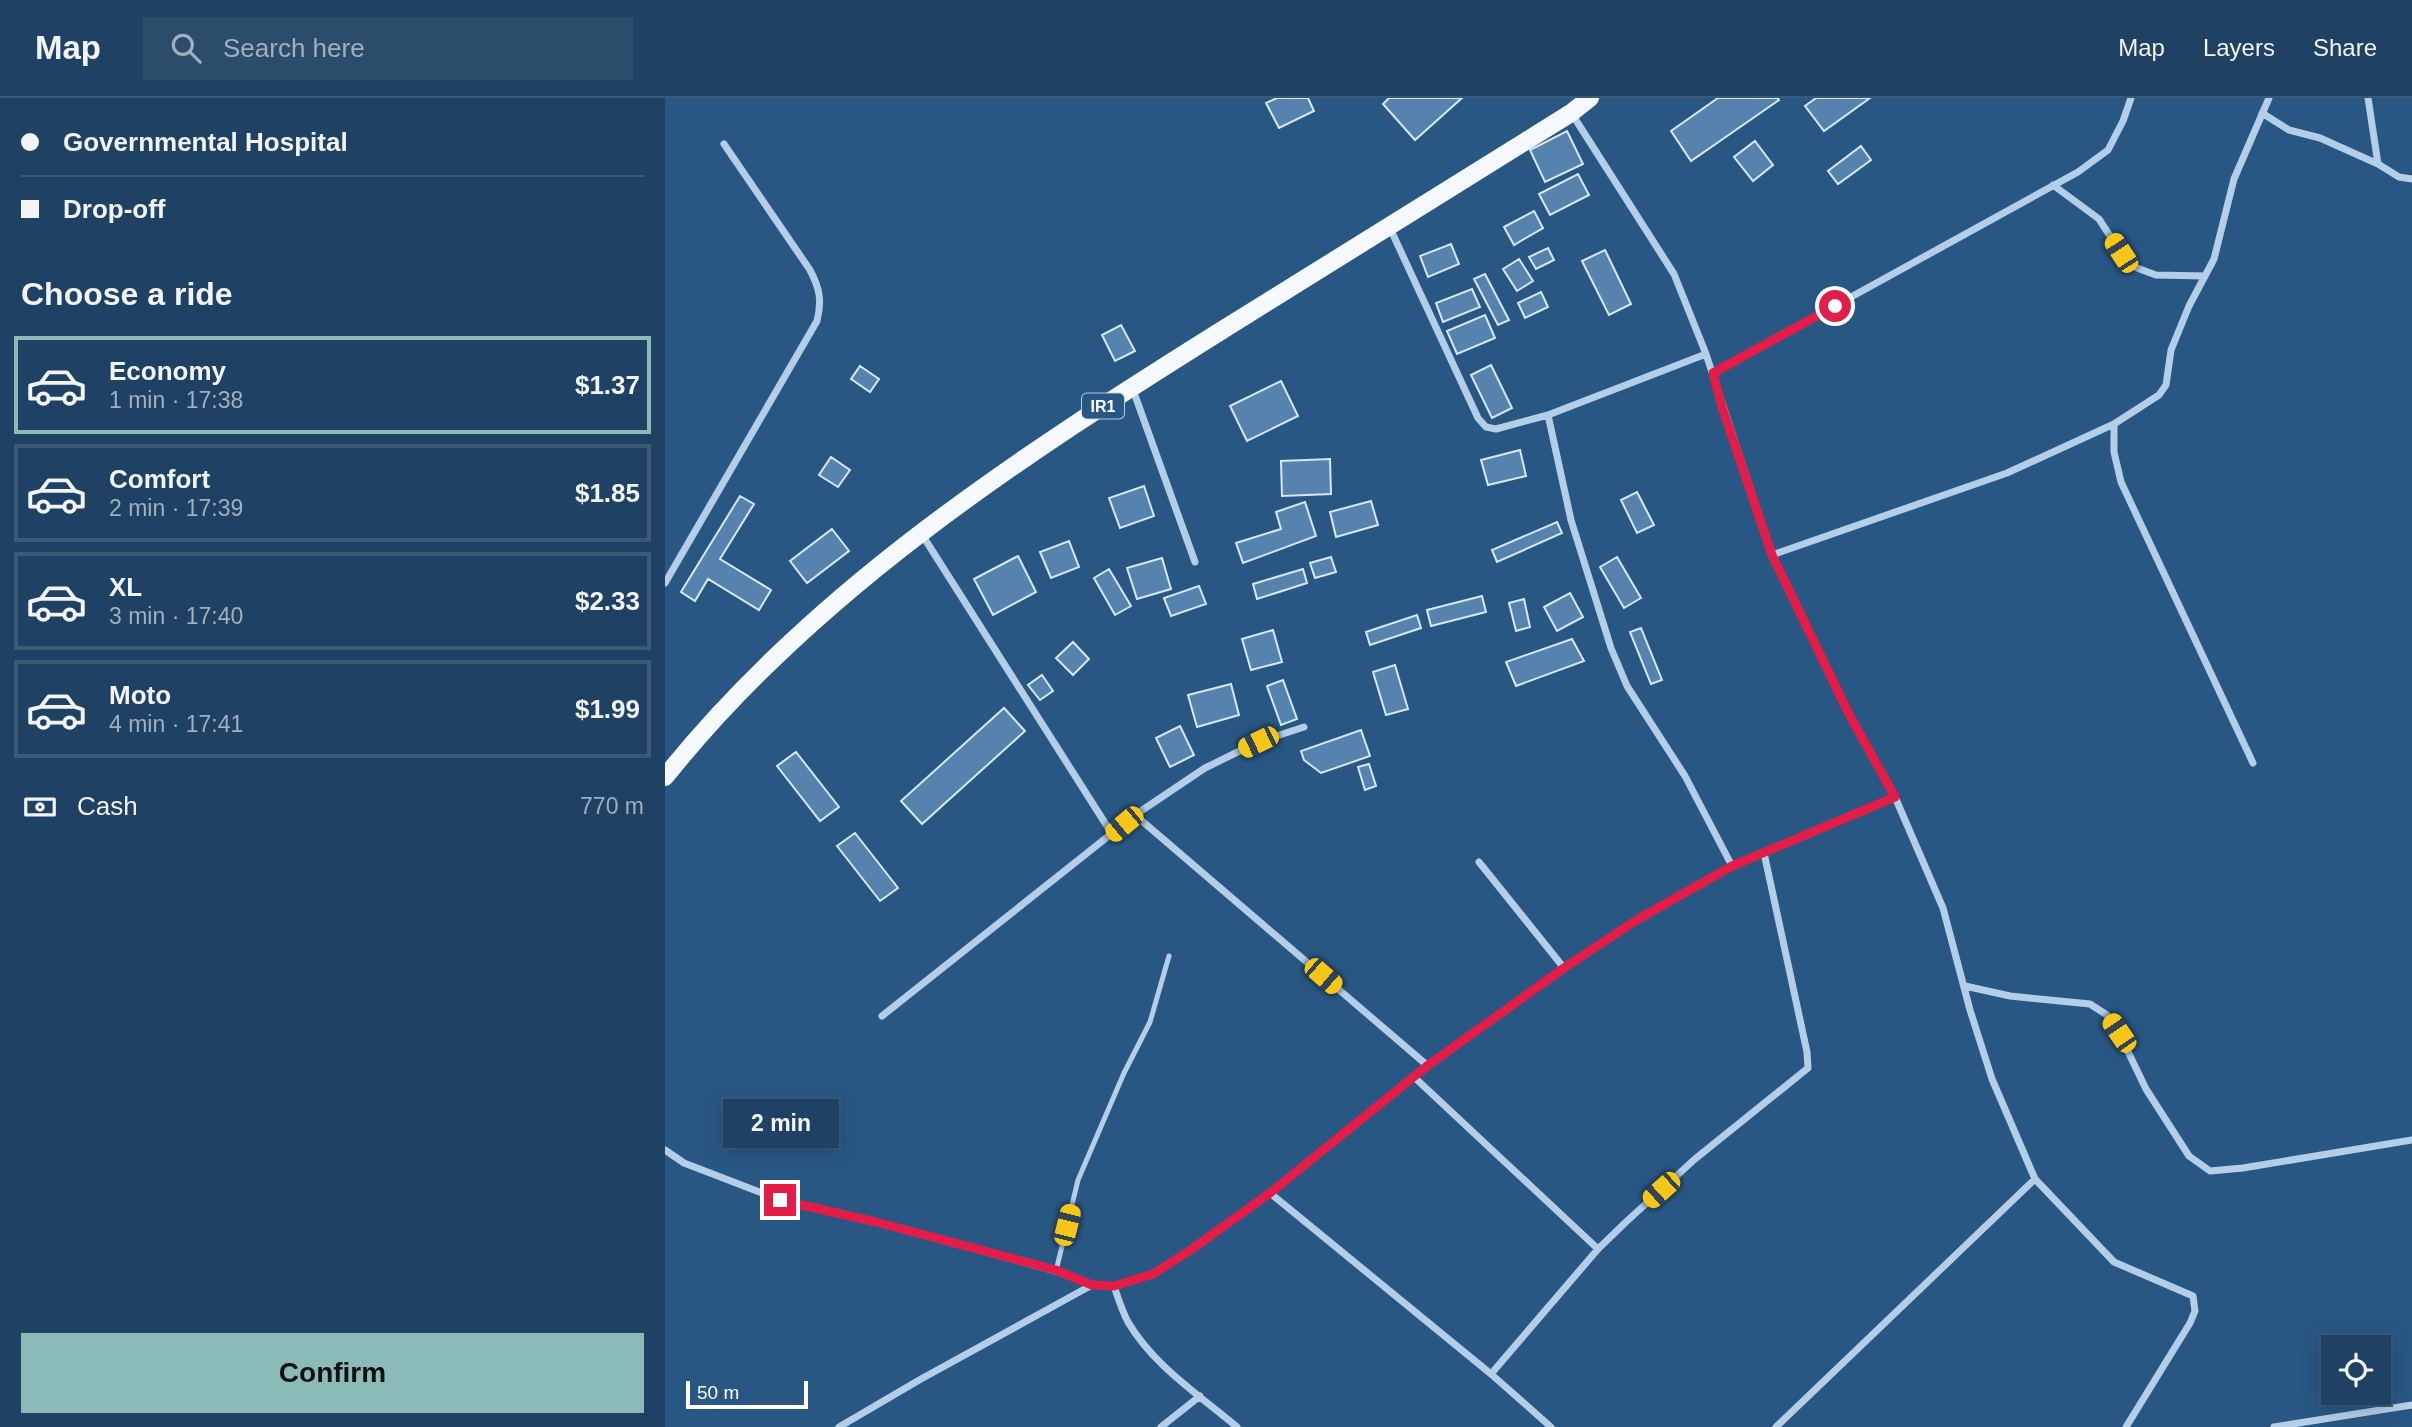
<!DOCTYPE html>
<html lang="en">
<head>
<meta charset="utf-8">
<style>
	body { margin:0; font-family:Helvetica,sans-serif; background:#2c4c6c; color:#f1f3f6; height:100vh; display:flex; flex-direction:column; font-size:26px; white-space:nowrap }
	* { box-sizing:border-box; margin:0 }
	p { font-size:23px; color:#a1afbe }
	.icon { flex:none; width:38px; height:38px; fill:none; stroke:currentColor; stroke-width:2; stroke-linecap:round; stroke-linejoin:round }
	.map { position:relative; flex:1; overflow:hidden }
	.sheet { display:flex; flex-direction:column; background:#1f4163; width:665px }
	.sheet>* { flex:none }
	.banner { display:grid; align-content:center; height:154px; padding:0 21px; background:#1f4163 }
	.fabs { position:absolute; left:1656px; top:1237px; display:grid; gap:14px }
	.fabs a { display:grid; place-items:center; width:70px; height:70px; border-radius:0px; background:#1f4163; box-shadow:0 4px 18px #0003,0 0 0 2px #3c5a78; font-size:35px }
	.scale { position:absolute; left:21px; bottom:18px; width:122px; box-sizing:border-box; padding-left:7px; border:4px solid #fff; border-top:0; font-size:19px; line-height:24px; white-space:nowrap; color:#fff; -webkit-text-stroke:5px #295784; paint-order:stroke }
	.end { position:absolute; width:32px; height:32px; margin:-16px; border:9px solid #e11d48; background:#fff; box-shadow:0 0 0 4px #fff }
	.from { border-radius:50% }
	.bubble { position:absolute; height:49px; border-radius:0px; background:#1f4163; box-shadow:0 4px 18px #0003,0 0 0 2px #3c5a78; font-size:23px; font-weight:800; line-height:49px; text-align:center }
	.car { position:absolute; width:21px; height:42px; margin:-21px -10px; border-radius:9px; box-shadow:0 0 5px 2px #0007; background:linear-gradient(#f5c518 24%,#345 0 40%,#f5c518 0 76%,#345 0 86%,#f5c518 0) }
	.banner b { display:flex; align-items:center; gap:24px; height:66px; font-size:26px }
	.banner b+b { border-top:2px solid #3c5a78 }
	.banner i { width:18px; height:18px; background:#f1f3f6 }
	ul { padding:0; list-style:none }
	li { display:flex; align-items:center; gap:21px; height:98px; margin:0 14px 10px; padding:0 7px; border:4px solid #3c5a78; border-radius:0px }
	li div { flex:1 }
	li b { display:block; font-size:26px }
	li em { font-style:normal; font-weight:800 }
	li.active { border-color:#8bbbb9 }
	li>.icon { width:63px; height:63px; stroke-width:1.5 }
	h2 { padding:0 21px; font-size:32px; line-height:84px }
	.pay { display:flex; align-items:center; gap:18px; height:77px; padding:0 21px; font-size:26px }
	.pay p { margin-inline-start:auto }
	.primary-button { display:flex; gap:14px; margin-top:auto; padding:14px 21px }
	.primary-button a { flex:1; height:80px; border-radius:0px; background:#8bbbb9; color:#111; font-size:28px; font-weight:800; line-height:80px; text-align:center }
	header { display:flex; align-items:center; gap:42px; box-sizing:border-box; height:98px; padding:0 35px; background:#1f4163; border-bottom:2px solid #3c5a78 }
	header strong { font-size:33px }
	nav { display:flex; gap:38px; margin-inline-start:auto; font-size:24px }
	.search { width:490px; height:63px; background:#2c4c6c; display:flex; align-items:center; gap:18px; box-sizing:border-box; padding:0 24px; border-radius:0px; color:#a1afbe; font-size:26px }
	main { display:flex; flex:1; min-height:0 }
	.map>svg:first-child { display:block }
</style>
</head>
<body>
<header>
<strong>Map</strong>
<div class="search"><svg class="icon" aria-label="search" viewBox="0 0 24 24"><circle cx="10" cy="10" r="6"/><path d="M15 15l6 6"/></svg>Search here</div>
<nav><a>Map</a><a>Layers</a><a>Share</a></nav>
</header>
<main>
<section class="sheet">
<div class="banner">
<b><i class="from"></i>Governmental Hospital</b>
<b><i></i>Drop-off</b>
</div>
<h2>Choose a ride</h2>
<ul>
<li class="active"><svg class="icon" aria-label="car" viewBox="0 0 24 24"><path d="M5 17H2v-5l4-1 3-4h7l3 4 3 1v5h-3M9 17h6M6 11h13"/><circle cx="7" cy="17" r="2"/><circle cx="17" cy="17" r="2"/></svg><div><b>Economy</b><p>1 min · 17:38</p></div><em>$1.37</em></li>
<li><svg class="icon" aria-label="car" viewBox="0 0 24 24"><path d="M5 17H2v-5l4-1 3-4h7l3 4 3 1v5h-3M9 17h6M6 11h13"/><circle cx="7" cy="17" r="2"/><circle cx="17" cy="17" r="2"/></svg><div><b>Comfort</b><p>2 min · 17:39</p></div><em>$1.85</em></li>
<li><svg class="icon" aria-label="car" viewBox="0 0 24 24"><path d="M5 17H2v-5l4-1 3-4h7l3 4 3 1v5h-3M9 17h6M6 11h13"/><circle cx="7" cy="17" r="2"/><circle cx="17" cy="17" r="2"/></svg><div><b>XL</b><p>3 min · 17:40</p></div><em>$2.33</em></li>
<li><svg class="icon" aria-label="car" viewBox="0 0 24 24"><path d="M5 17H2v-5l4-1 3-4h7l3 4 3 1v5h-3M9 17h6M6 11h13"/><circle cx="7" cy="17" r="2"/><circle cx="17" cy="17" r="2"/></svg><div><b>Moto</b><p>4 min · 17:41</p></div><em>$1.99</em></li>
</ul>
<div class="pay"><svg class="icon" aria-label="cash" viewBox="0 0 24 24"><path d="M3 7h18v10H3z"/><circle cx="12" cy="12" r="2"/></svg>Cash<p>770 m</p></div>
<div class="primary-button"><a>Confirm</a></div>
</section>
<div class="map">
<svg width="1747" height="1329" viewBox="0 0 1747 1329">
	<rect width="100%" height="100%" fill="#295784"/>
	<!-- building -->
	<path fill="#5683ae" stroke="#d7e7f6" stroke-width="2" d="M 612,0 L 643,0 L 649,13 L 614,30 L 601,5 Z
		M 724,0 L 797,0 L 750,42 L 718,6 Z
		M 1053,0 L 1113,0 L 1114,2 L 1026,63 L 1006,33 Z
		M 1151,0 L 1205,0 L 1159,33 L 1140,8 Z
		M 902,33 L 918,66 L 880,84 L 865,52 Z
		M 1090,43 L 1108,67 L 1088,83 L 1069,59 Z
		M 1196,48 L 1206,62 L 1173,86 L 1163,73 Z
		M 913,76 L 924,97 L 885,117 L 874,96 Z
		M 869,113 L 878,130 L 849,147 L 839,129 Z
		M 786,146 L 794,166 L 763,179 L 755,158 Z
		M 883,150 L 889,162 L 871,171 L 864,159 Z
		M 940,152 L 966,206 L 944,217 L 917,163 Z
		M 854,161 L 868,183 L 852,193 L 838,171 Z
		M 820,176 L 844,222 L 833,227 L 809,181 Z
		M 807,191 L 815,209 L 778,224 L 771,205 Z
		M 876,194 L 883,209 L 860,220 L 853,205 Z
		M 820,217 L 830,240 L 792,256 L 782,233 Z
		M 456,227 L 470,253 L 450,263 L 437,237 Z
		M 826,267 L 847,310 L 827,320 L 806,277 Z
		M 195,268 L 214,281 L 205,294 L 186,281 Z
		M 616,283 L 633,318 L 582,343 L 565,308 Z
		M 855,352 L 861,378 L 823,387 L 816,362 Z
		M 166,359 L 185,372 L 173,389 L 154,377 Z
		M 665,361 L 666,396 L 617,398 L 616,363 Z
		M 479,388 L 489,418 L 455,430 L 444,400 Z
		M 972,394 L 989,427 L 972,435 L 956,402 Z
		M 75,398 L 89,406 L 55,461 L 106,492 L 94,512 L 43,481 L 30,503 L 16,494 Z
		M 706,403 L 713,427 L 671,439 L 665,414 Z
		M 640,404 L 651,438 L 578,465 L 571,445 L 616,431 L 611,414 Z
		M 892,424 L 897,435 L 832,464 L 827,452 Z
		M 167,431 L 184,453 L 142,485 L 125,463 Z
		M 404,443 L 414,469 L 386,480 L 375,454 Z
		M 353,458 L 371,494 L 328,517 L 309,481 Z
		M 666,459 L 671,474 L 650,480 L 645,465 Z
		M 952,459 L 976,500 L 959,510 L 935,469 Z
		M 497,460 L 506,491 L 472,501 L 462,470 Z
		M 444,471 L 466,508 L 450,517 L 429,480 Z
		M 638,471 L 642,485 L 592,501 L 588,486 Z
		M 534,488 L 541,506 L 506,518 L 499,500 Z
		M 905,495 L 918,519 L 892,533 L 879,509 Z
		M 817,498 L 821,514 L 766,528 L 762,512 Z
		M 859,501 L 865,529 L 851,533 L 844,505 Z
		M 752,517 L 756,530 L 705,547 L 701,534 Z
		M 976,530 L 997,582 L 986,586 L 965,534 Z
		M 608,532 L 617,564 L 586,572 L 577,541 Z
		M 907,541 L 919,563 L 851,588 L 841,564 Z
		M 408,544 L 424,561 L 408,577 L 391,560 Z
		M 730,567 L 743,611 L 721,617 L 708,574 Z
		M 377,577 L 388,593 L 375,602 L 363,587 Z
		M 618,582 L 632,621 L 616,627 L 602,588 Z
		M 566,586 L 574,617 L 532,629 L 523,597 Z
		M 339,610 L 360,633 L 257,726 L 236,703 Z
		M 515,628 L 529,657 L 505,669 L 491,640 Z
		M 696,632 L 705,658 L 656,675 L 639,662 L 636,653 Z
		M 131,654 L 174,709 L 155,723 L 112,668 Z
		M 704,666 L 711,688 L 700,692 L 693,669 Z
		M 190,735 L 233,790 L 215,803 L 172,748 Z"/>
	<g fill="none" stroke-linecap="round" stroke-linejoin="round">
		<!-- service -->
		<path stroke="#b4cee7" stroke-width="5" d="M 391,1173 L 413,1082 L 459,975 L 485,924 L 504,858"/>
		<!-- minor -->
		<path stroke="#b4cee7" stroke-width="7" d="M 1703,0 L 1713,66
			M 1597,15 L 1624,32 L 1655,40 L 1713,66 L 1734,79 L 1747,81
			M 907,16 L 1009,176 L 1041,256 L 1107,457 L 1184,616 L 1230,699 L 1278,810 L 1305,912 L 1327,981 L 1370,1081 L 1449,1164 L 1528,1198 L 1530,1213 L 1525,1225 L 1461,1329
			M 1388,87 L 1434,121 L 1456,155 L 1472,170 L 1491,177 L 1540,178
			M 724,128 L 813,320 L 821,329 L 831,331 L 883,317 L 1041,256
			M 1048,275 L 1413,74 L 1443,52 L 1458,23 L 1466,0
			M 467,289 L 530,464
			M 883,317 L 906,422 L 946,550 L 962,588 L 1020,678 L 1067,768
			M 1449,326 L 1449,354 L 1456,384 L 1588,665
			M 256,435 L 447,736
			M 1107,457 L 1342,375 L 1449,326 L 1494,297 L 1501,287 L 1506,252 L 1524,208 L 1549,161 L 1569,81 L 1604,0
			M 0,485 L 152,223 C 157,203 155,191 145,172 L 59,46
			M 470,717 L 763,968
			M 814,764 L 899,870
			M 1300,888 L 1345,898 L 1425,906 L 1442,917 L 1454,935 L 1481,991 L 1524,1058 L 1545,1073 L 1578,1070 L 1747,1042
			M 217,918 L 470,717 L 540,670 L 593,644 L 639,629
			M 749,979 L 933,1151
			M 0,1052 L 19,1065 L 115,1102 L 211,1124 L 391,1173 L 427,1187 L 449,1188 L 488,1176 L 527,1151 L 605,1095 L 763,968 L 899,870 L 970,823 L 1067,768 L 1230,699
			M 605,1095 L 826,1276 L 886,1329
			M 449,1188 C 453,1200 457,1213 463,1224 C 488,1267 534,1297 572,1329
			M 826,1276 L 933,1151 L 962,1123 L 1030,1061 L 1143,970 L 1142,954 L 1099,755
			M 174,1329 L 256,1281 L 427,1187
			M 496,1329 L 535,1298
			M 1111,1329 L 1370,1081
			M 1609,1329 L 1747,1307"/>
		<!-- primary -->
		<path stroke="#f5f9fe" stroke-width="18" d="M 0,679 C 150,491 358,357 559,231 C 675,159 791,87 906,15 L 925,0"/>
	</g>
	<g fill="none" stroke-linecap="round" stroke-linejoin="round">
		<!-- route -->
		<path stroke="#e11d48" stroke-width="9" d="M 115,1102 L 211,1124 L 391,1172 L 427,1187 L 449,1188 L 488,1176 L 527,1151 L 605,1095 L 762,968 L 899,870 L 970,823 L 1067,768 L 1230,699 L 1184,616 L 1107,457 L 1057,309 L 1048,275 L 1170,208"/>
	</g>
	<g text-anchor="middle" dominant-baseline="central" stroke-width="5" stroke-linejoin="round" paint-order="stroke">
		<!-- shield labels -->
		<rect fill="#295784" stroke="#bfcdda" stroke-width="2" x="417" y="295.5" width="42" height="25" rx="5"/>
		<g font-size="16" font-weight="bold" fill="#fff">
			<text x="438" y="308">IR1</text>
		</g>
	</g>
</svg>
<div class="fabs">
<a><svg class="icon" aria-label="locate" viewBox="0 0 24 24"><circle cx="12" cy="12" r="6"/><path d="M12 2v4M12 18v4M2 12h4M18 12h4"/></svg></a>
</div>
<div class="scale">50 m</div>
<i class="end from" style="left:1170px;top:208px"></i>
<i class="end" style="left:115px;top:1102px"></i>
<div class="bubble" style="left:58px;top:1001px;width:116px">2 min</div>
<i class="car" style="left:1456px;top:155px;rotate:327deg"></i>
<i class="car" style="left:593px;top:644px;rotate:244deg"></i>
<i class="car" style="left:459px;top:726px;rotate:230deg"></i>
<i class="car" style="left:658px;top:878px;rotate:131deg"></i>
<i class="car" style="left:1454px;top:935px;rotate:326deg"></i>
<i class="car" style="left:996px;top:1092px;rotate:228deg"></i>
<i class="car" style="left:402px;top:1127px;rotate:14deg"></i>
</div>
</main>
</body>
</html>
